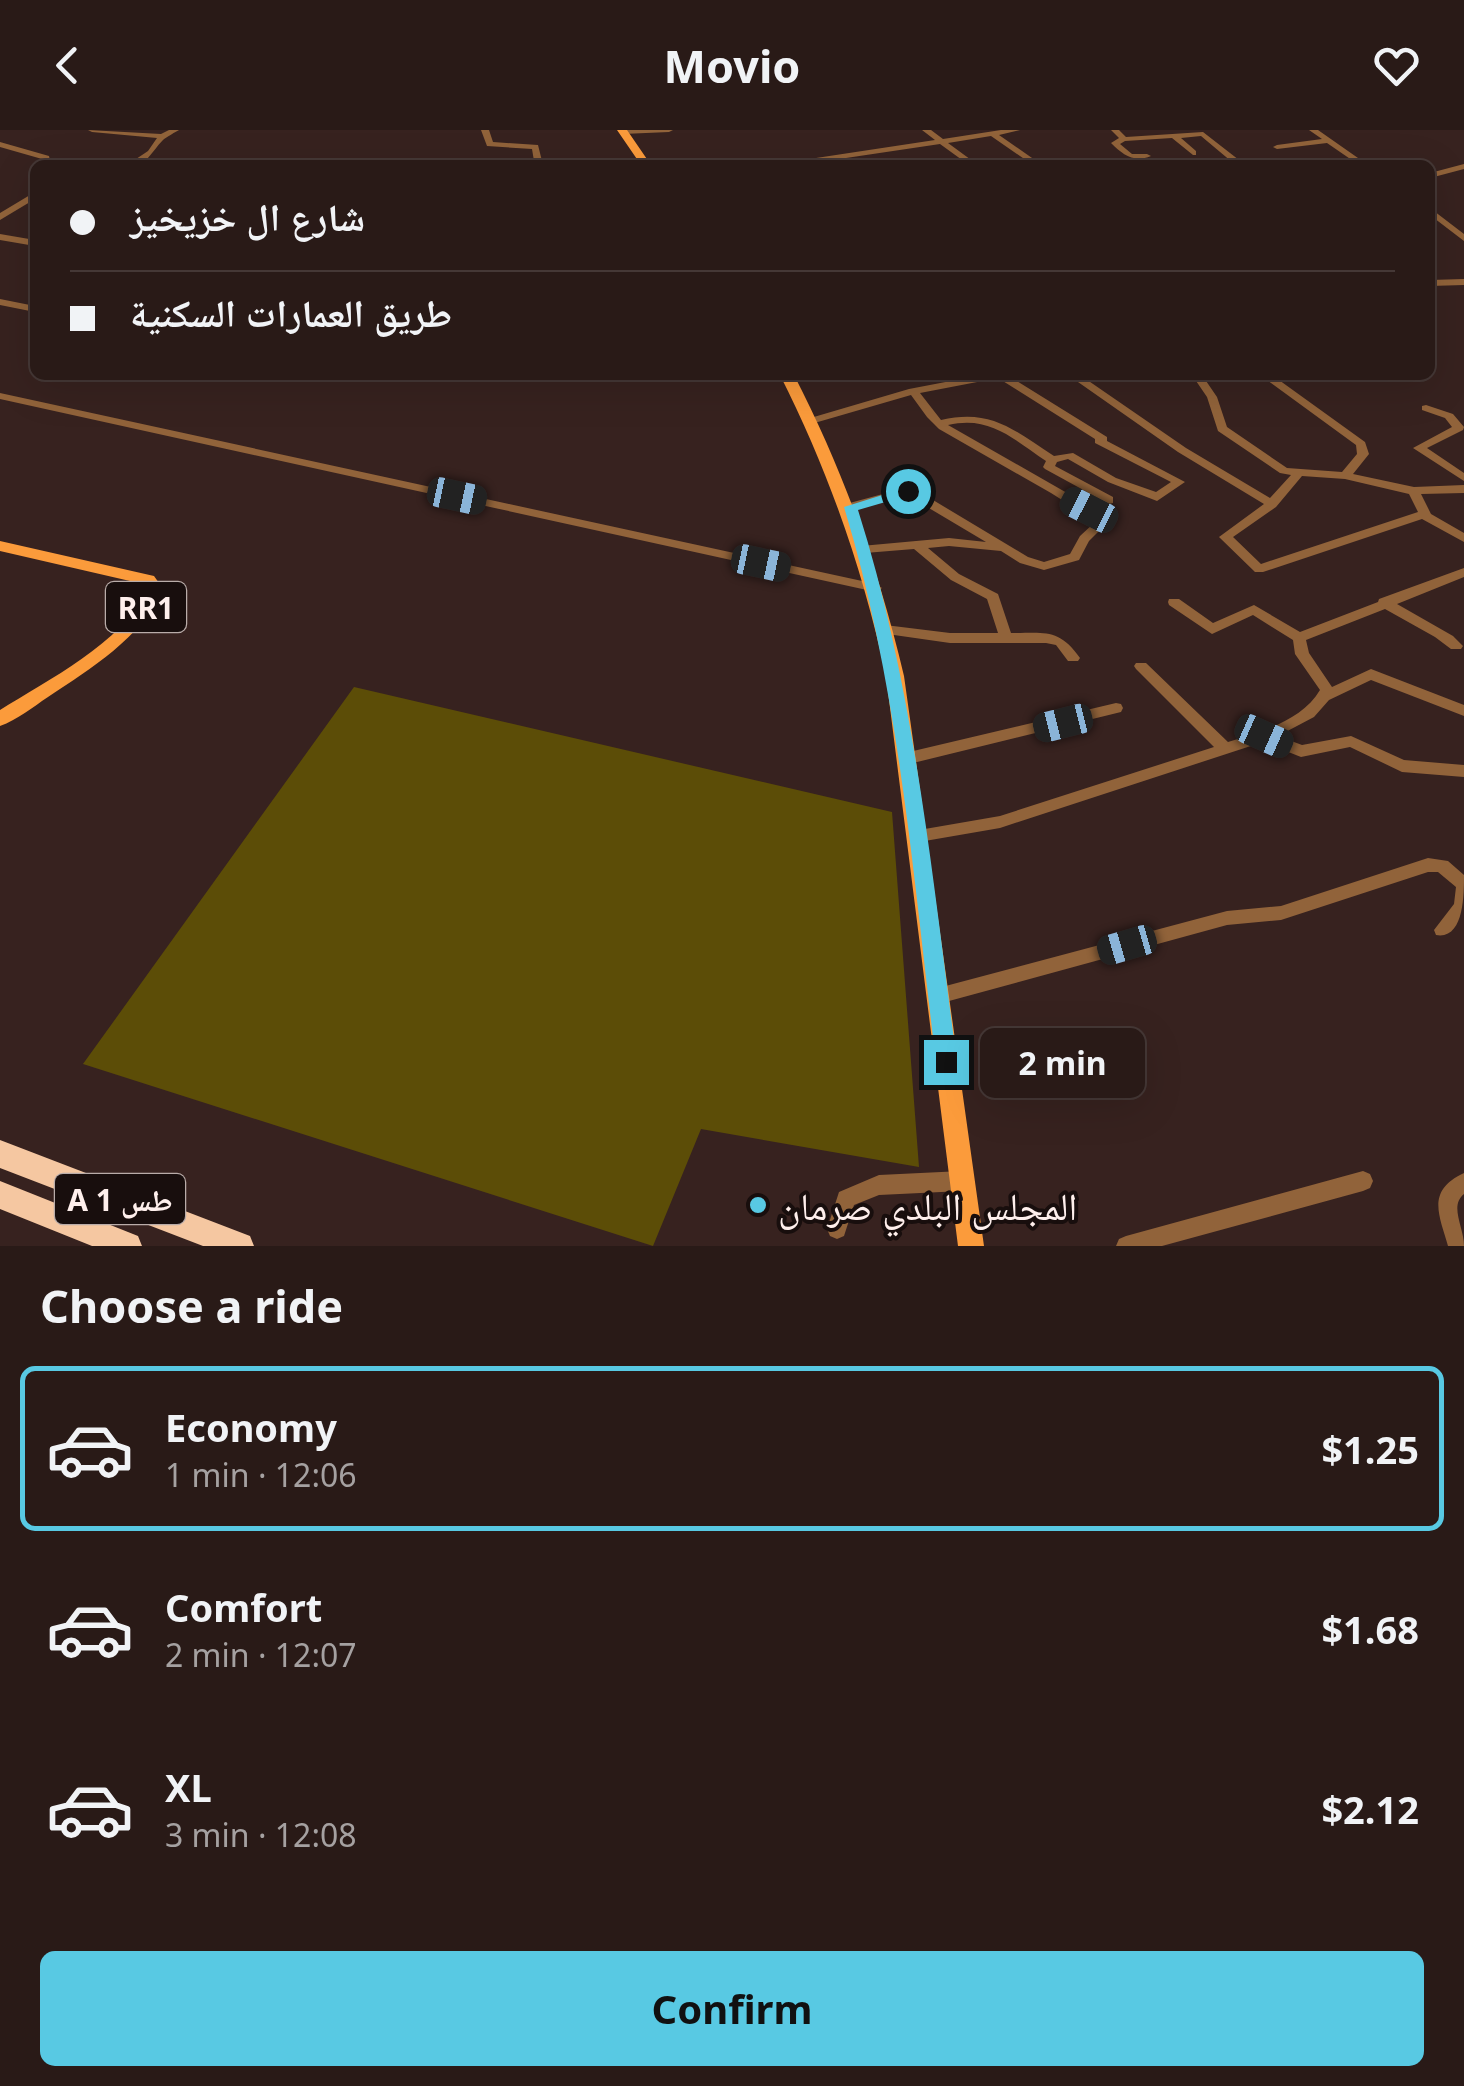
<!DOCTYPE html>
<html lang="en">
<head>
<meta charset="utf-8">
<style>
	body { margin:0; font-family:"Noto Sans","Noto Naskh Arabic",sans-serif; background:#352724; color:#f1f3f6; height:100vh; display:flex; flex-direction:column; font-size:38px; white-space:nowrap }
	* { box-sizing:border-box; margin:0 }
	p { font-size:32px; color:#a5a1a1 }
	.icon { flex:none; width:55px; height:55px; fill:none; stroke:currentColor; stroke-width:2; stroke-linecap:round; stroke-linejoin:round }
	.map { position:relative; height:1116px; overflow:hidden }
	.details { display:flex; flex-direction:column; background:#291a17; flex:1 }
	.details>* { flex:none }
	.banner { position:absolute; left:30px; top:30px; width:1405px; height:220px; border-radius:15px; box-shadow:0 10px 40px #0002,0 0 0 2px #453836; display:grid; align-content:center; height:220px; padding:0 40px; background:#291a17 }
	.end { position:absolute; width:45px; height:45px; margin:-22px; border:12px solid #58c9e3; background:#111; box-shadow:0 0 0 5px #111 }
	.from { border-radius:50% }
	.bubble { position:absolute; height:70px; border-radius:15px; background:#291a17; box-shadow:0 10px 40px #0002,0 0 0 2px #453836; font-size:32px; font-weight:700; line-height:70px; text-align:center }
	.car { position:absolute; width:30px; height:60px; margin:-30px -15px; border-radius:12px; box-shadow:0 0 8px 2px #0007; background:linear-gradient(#222 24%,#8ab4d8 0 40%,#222 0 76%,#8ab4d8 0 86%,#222 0) }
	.banner b { display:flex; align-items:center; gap:35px; height:95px; font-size:38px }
	.banner b+b { border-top:2px solid #453836 }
	.banner i { width:25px; height:25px; background:#f1f3f6 }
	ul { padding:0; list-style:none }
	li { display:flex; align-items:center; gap:30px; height:165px; margin:0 20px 15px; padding:0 20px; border:5px solid transparent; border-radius:15px }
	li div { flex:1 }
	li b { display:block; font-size:38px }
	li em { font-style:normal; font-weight:700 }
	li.selected { border-color:#58c9e3 }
	li>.icon { width:90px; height:90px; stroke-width:1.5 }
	h2 { padding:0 40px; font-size:45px; line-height:120px }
	.primary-button { display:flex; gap:20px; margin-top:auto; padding:20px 40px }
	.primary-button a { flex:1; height:115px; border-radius:15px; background:#58c9e3; color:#111; font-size:40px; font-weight:700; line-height:115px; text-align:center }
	header { display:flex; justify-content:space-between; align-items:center; height:130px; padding:0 40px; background:#291a17; font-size:45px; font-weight:700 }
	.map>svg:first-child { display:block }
</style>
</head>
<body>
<header><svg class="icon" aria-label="back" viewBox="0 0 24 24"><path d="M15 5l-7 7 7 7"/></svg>Movio<svg class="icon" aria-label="heart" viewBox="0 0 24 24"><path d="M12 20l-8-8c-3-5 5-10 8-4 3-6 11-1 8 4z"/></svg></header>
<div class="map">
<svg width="1464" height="1116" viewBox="0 0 1464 1116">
	<rect width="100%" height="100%" fill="#37221f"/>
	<!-- green -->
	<path fill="#5c4d07" d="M 354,557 L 892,682 L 919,1037 L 701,999 L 653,1116 L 83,934 Z"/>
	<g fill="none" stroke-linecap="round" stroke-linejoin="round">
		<!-- minor -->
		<path fill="#91633a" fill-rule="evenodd" d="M 88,0 L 161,4 L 169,0 L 179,0 C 177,1 165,8 163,10 C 150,23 149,35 127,35 L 148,21 L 157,8 L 92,2 Z
			M 481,0 L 489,0 L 493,12 L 538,15 L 542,31 L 644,30 L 648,32 L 644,34 L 465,35 L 469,33 L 534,31 L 532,19 L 487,16 Z
			M 622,0 L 673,0 L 669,2 L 623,4 L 619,2 Z
			M 922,0 L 931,0 L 943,9 L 1001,0 L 1020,0 L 999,5 L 1042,35 L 1033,35 L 991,6 L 948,13 L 978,35 L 969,35 L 940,14 L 799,35 L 779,35 L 783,33 L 935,10 Z
			M 1111,0 L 1119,0 L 1126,7 L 1203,2 L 1239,30 L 1232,32 L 1201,6 L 1181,8 L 1196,21 L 1196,25 L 1193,25 L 1172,8 L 1125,11 L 1120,14 L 1132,24 L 1147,24 L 1151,26 C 1134,33 1123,25 1111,13 L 1119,8 Z
			M 1309,0 L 1318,0 L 1368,35 L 1359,35 L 1327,13 L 1277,19 L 1273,17 L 1277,15 L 1322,9 Z
			M 0,12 L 49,26 L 51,35 L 43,35 L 42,29 L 0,17 Z
			M 1464,34 L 1464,39 L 1430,48 L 1430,43 Z
			M 35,62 L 35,69 L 0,90 L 0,83 Z
			M 1430,78 L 1464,104 L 1464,111 L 1430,85 Z
			M 0,104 L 35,110 L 35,116 L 0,110 Z
			M 1464,149 L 1464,155 L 1430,156 L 1430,150 Z
			M 0,169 L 35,176 L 35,182 L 0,175 Z
			M 982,245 L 1007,245 L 1107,307 L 1107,311 L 1185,352 L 1157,371 L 1108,352 L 1068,329 L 1057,332 L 1055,336 L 1113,367 L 1113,373 L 1109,374 L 1045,339 L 1043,337 L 1046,331 C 1013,309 990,285 948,295 L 1081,371 L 1097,382 L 1107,393 L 1089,411 L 1079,430 L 1044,440 L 1020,433 L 1001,421 L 949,416 L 928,418 L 959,444 L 998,464 L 1011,503 C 1045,503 1059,498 1080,528 L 1078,531 L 1068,531 L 1056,515 L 1046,513 L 950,513 L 880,503 L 878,500 L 885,495 L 950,503 L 998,503 L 987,469 L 951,450 L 914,419 L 865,423 L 859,419 L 861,416 L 949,408 L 986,412 L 907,365 L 850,381 L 844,377 L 846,374 L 905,358 L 913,358 L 1028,427 L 1044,432 L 1070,424 L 1080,406 L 1094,393 L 1089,387 L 1051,363 L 939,299 L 927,287 L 911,265 L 811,294 L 806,291 L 807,289 L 909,259 ZM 998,248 L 1095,309 L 1095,313 L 1171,352 L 1156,362 L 1116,348 L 1073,323 L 1054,326 C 1014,300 991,278 941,290 L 920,263 Z
			M 1068,245 L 1080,245 L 1186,318 L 1270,368 L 1291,345 L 1280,343 L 1218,301 L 1207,267 L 1192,245 L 1202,245 L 1217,267 L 1227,297 L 1287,338 L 1342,342 L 1357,324 L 1356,315 L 1260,245 L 1272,245 L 1365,312 L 1369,324 L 1353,344 L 1414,357 L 1464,355 L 1464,363 L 1421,364 L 1431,384 L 1464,403 L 1464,412 L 1422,389 L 1263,442 L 1255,442 L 1219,407 L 1264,374 L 1178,322 ZM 1302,346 L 1345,349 L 1409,364 L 1418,382 L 1261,434 L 1233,407 L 1276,377 Z
			M 0,263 L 876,454 L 882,458 L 876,462 L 0,269 Z
			M 1426,275 L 1453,284 L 1464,297 L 1463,300 L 1427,318 L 1464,343 L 1464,351 L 1413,318 L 1452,297 L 1445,288 L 1422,280 L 1422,276 Z
			M 1464,438 L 1464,447 L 1397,474 L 1453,506 L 1463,516 L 1461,519 L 1451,519 L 1435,507 L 1385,479 L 1306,510 L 1309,523 L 1332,557 L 1371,539 L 1464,575 L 1464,586 L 1371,550 L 1329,570 L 1314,587 L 1278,606 L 1302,615 L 1351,606 L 1404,630 L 1464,635 L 1464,647 L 1402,642 L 1350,617 L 1301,627 L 1263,612 L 1000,698 L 919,712 L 914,710 L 911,706 L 914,702 L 919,700 L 1000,686 L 1214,617 L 1136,539 L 1134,536 L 1136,533 L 1146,533 L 1228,612 C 1260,602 1302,591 1320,560 L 1295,524 L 1293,510 L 1253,485 L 1212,504 L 1169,475 L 1168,472 L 1169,469 L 1179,469 L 1213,493 L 1254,475 L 1300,502 L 1378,472 L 1379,469 Z
			M 1116,573 L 1121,574 L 1123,578 L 1121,582 L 909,634 L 904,632 L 902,628 L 904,624 L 909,622 Z
			M 1428,728 L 1448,731 L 1464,745 C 1464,765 1464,810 1436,805 L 1434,800 L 1454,774 L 1456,757 L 1438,742 L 1428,742 L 1281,790 L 1227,795 L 938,874 L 932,872 L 929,866 L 932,860 L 938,858 L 1227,781 L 1281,776 Z
			M 962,1041 L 969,1044 L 972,1051 L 969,1058 L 962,1061 L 879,1065 L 854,1075 L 844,1106 L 837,1109 L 830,1106 L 827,1099 L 839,1062 L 879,1045 Z
			M 1363,1041 L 1370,1044 L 1373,1051 L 1370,1058 L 1363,1061 L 1162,1116 L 1116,1116 L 1119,1109 L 1126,1106 Z
			M 1464,1043 L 1464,1064 C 1449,1076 1464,1097 1464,1116 L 1448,1116 C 1439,1084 1426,1061 1464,1043 Z"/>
		<!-- major -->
		<path fill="#fb9b3b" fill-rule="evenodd" d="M 617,0 L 627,0 L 651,35 L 641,35 Z
			M 780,245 L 794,245 C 844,342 879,440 904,546 L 984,1116 L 958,1116 L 886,546 C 863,440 829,342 780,245 Z
			M 0,411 L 154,446 L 164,460 C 140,508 92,538 48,567 C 33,577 17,590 0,596 L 0,580 C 48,550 121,513 148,461 L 143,454 L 0,421 Z"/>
		<!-- highway -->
		<path fill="#f5c7a1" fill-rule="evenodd" d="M 0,1010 L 250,1106 L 254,1116 L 203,1116 L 0,1038 Z
			M 0,1051 L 138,1106 L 142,1116 L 92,1116 L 0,1079 Z"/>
	</g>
	<!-- route -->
	<path fill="#58c9e3" d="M 908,357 L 913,364 L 858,380 C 915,559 932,747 957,932 L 946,942 L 936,932 C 913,746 899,557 844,377 Z"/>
	<!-- markers -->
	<circle fill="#58c9e3" stroke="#180e0d" stroke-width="4" cx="758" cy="1075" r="10"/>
	<g text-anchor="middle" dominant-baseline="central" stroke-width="8" stroke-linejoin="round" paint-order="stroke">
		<!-- shield labels -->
		<g fill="#180e0d" stroke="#b9aca9" stroke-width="2.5">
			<rect x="106" y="452" width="80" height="50" rx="8"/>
			<rect x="55" y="1044" width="130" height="50" rx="8"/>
		</g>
		<g font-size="30" font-weight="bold" fill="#feefec">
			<text x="146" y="477">RR1</text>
			<text x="120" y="1069">A 1 طس</text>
		</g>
		<!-- near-poi labels -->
		<g font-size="38" fill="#feefec" stroke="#180e0d" text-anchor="start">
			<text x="778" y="1075">المجلس البلدي صرمان</text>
		</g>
	</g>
</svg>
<i class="end from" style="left:908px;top:361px"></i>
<i class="end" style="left:946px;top:932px"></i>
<div class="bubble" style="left:980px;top:898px;width:165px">2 min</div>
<i class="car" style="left:457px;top:366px;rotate:102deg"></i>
<i class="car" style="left:1089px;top:380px;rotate:297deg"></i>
<i class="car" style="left:761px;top:433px;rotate:102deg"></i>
<i class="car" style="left:1063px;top:593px;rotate:256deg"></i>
<i class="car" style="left:1264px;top:606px;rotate:114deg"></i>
<i class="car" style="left:1127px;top:815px;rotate:254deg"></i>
<div class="banner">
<b><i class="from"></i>شارع ال خزيخيز</b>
<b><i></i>طريق العمارات السكنية</b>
</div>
</div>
<section class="details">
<h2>Choose a ride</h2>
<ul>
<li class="selected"><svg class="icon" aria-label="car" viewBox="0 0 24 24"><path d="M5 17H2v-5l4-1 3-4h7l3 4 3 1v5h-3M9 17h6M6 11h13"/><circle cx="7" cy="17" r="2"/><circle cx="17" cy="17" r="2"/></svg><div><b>Economy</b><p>1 min · 12:06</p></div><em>$1.25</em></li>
<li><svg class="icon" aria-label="car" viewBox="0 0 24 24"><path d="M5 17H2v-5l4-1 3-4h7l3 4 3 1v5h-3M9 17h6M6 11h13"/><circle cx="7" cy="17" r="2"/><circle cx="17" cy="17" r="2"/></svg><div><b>Comfort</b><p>2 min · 12:07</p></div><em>$1.68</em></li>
<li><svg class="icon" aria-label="car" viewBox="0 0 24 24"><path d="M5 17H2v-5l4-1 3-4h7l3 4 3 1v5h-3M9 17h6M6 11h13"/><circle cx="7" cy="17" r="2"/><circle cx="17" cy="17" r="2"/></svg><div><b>XL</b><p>3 min · 12:08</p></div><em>$2.12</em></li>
</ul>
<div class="primary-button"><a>Confirm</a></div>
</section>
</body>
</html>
